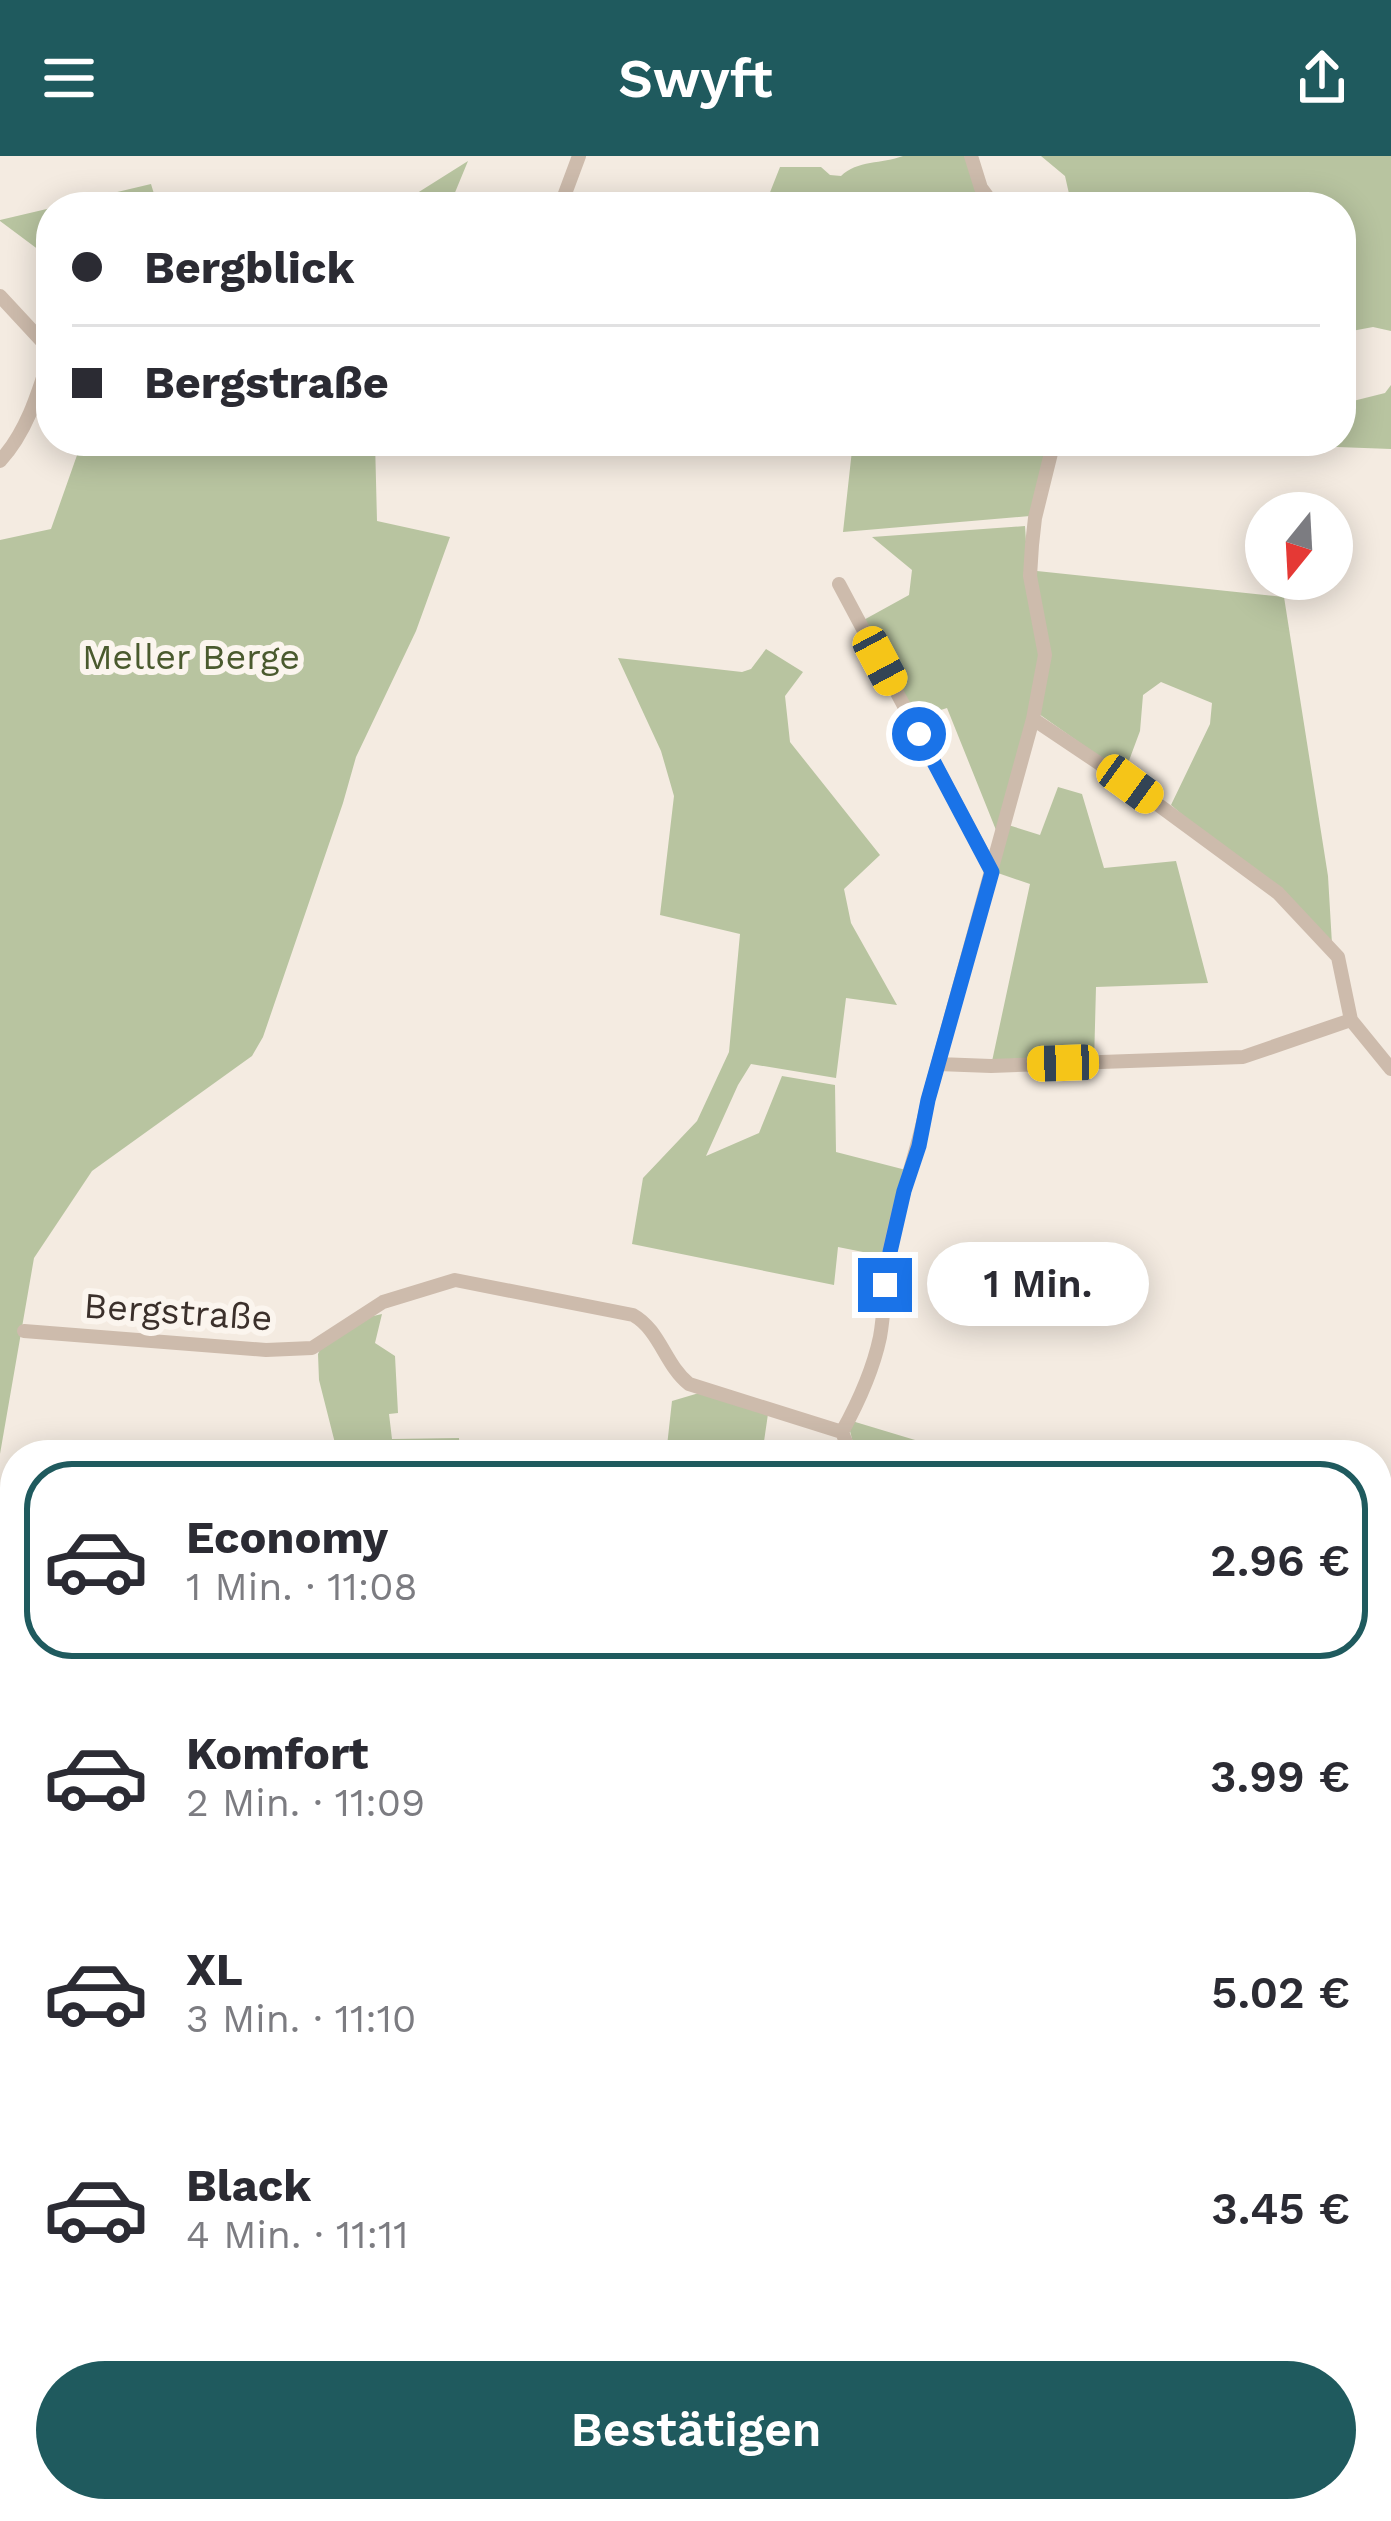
<!DOCTYPE html>
<html lang="de">
<head>
<meta charset="utf-8">
<style>
	body { margin:0; font-family:"Work Sans",sans-serif; background:#f7f7f7; color:#2b2b33; height:100vh; display:flex; flex-direction:column; font-size:45px; white-space:nowrap }
	* { box-sizing:border-box; margin:0 }
	p { font-size:39px; color:#7c7c81 }
	.icon { flex:none; width:66px; height:66px; fill:none; stroke:currentColor; stroke-width:2; stroke-linecap:round; stroke-linejoin:round }
	.map { position:relative; flex:1; overflow:hidden }
	.panel { position:absolute; left:0px; top:1284px; width:1392px; height:1083px; display:flex; flex-direction:column; background:#fff; border-radius:48px 48px 0 0; box-shadow:0 6px 30px #0003 }
	.panel>* { flex:none }
	.hud { position:absolute; left:36px; top:36px; width:1320px; height:264px; border-radius:48px; box-shadow:0 6px 30px #0003; display:grid; align-content:center; height:264px; padding:0 36px; background:#fff }
	.needle { width:78px; rotate:198deg }
	.buttons { position:absolute; left:1245px; top:336px; display:grid; gap:24px }
	.buttons a { display:grid; place-items:center; width:108px; height:108px; border-radius:50%; background:#fff; box-shadow:0 6px 30px #0003; font-size:60px }
	.end { position:absolute; width:54px; height:54px; margin:-27px; border:15px solid #1a73e8; background:#fff; box-shadow:0 0 0 6px #fff }
	.from { border-radius:50% }
	.bubble { position:absolute; height:84px; border-radius:42px; background:#fff; box-shadow:0 6px 30px #0003; font-size:39px; font-weight:600; line-height:84px; text-align:center }
	.car { position:absolute; width:36px; height:72px; margin:-36px -18px; border-radius:15px; box-shadow:0 0 9px 3px #0007; background:linear-gradient(#f5c518 24%,#345 0 40%,#f5c518 0 76%,#345 0 86%,#f5c518 0) }
	.hud b { display:flex; align-items:center; gap:42px; height:114px; font-size:45px }
	.hud b+b { border-top:3px solid #e1e1e2 }
	.hud i { width:30px; height:30px; background:#2b2b33 }
	ul { padding:21px 0 0; list-style:none }
	li { display:flex; align-items:center; gap:36px; height:198px; margin:0 24px 18px; padding:0 12px; border:6px solid transparent; border-radius:48px }
	li div { flex:1 }
	li b { display:block; font-size:45px }
	li em { font-style:normal; font-weight:600 }
	li.active { border-color:#1f5a5e }
	li>.icon { width:108px; height:108px; stroke-width:1.5 }
	.action { display:flex; gap:24px; margin-top:auto; padding:24px 36px }
	.action a { flex:1; height:138px; border-radius:72px; background:#1f5a5e; color:#fff; font-size:48px; font-weight:600; line-height:138px; text-align:center }
	header { display:flex; justify-content:space-between; align-items:center; height:156px; padding:0 36px; background:#1f5a5e; color:#fff; font-size:54px; font-weight:600 }
	.map>svg:first-child { display:block }
</style>
</head>
<body>
<header><svg class="icon" aria-label="menu" viewBox="0 0 24 24"><path d="M4 6h16M4 12h16M4 18h16"/></svg>Swyft<svg class="icon" aria-label="share" viewBox="0 0 24 24"><path d="M12 15V3M7 8l5-5 5 5M5 13v7h14v-7"/></svg></header>
<div class="map">
<svg width="1391" height="2365" viewBox="0 0 1391 2365">
	<rect width="100%" height="100%" fill="#f4ebe1"/>
	<!-- green -->
	<path fill="#b8c4a0" d="M 903,0 L 967,0 L 973,25 L 986,51 L 760,51 L 765,49 L 780,11 L 821,11 L 830,19 L 841,20 C 857,4 882,8 903,0 Z
		M 1041,0 L 1391,0 L 1391,175 L 1373,171 L 1341,177 L 1341,51 L 1072,51 L 1065,20 Z
		M 468,5 L 449,51 L 395,51 Z
		M 151,28 L 158,51 L 54,51 Z
		M 51,52 L 51,103 L 0,65 L 0,64 Z
		M 1391,229 L 1391,293 L 1172,285 L 1341,285 L 1341,248 L 1385,237 Z
		M 82,285 L 375,285 L 377,365 L 450,381 L 416,475 L 356,601 L 343,647 L 263,881 L 252,900 L 92,1015 L 34,1102 L 0,1298 L 0,384 L 51,373 Z
		M 853,285 L 995,285 L 1042,290 L 1047,297 L 1030,360 L 843,376 Z
		M 1025,370 L 1028,417 L 1037,415 L 1284,441 L 1328,720 L 1332,788 L 1171,649 L 1210,568 L 1212,547 L 1161,526 L 1143,539 L 1140,575 L 1124,618 L 1039,558 L 1005,668 L 1040,679 L 1058,631 L 1082,638 L 1104,712 L 1176,705 L 1208,827 L 1096,831 L 1094,907 L 991,910 L 1030,728 L 992,715 L 1000,684 L 947,552 L 913,563 L 860,466 L 909,439 L 912,414 L 872,381 Z
		M 766,493 L 803,516 L 785,540 L 790,586 L 880,699 L 844,733 L 851,767 L 897,849 L 846,842 L 836,922 L 751,908 L 738,929 L 706,1000 L 759,977 L 782,920 L 835,929 L 836,996 L 906,1014 L 883,1100 L 838,1091 L 834,1129 L 632,1088 L 643,1022 L 697,965 L 729,896 L 740,778 L 660,759 L 674,640 L 661,595 L 618,502 L 742,516 L 751,513 Z
		M 382,1158 L 375,1187 L 395,1200 L 398,1257 L 389,1258 L 392,1283 L 459,1282 L 460,1299 L 338,1299 L 319,1224 L 318,1198 L 322,1189 L 369,1161 Z
		M 699,1237 L 768,1258 L 762,1299 L 666,1299 L 672,1245 Z
		M 852,1265 L 925,1287 L 924,1299 L 856,1299 L 850,1275 Z
		M 5,1466 L 15,1466 L 15,1561 L 0,1562 L 0,1500 L 8,1492 Z
		M 0,1599 L 15,1637 L 15,2352 L 19,2352 L 10,2365 L 0,2365 L 0,2217 L 12,2194 L 0,2184 Z
		M 1377,1747 L 1391,1757 L 1391,1870 L 1377,1867 Z
		M 37,2352 L 490,2352 L 500,2365 L 28,2365 Z"/>
	<g fill="none" stroke-linecap="round" stroke-linejoin="round">
		<!-- stream -->
		<path stroke="#7fb0b2" stroke-width="3" d="M 0,1505 L 15,1509
			M 1377,1744 L 1391,1746"/>
		<!-- minor -->
		<path stroke="#cdbbac" stroke-width="14" d="M 971,0 L 981,32 L 995,51
			M 560,51 L 579,0
			M 0,140 L 51,195
			M 0,305 C 27,276 39,235 51,197
			M 839,428 L 992,715
			M 1033,563 L 1130,628 L 1278,737 L 1338,801 L 1351,864 L 1391,913
			M 938,908 L 991,910 L 1243,901 L 1351,864
			M 24,1175 L 266,1194 L 312,1192 L 383,1146 L 455,1124 L 633,1159 C 660,1174 665,1209 689,1228 L 842,1276
			M 851,1299 L 842,1276 C 858,1247 873,1214 880,1181 C 885,1154 884,1125 889,1098 C 898,1046 918,996 928,944 L 1033,563 L 1045,499 L 1030,420 L 1032,389 L 1035,362 L 1054,285
			M 1377,1713 L 1391,1706
			M 15,2365 L 24,2352"/>
	</g>
	<g fill="none" stroke-linecap="round" stroke-linejoin="round">
		<!-- route -->
		<path stroke="#1a73e8" stroke-width="15" d="M 885,1129 L 890,1096 L 904,1035 L 919,990 L 928,944 L 992,716 L 919,578"/>
	</g>
	<g text-anchor="middle" dominant-baseline="central" stroke-width="12" stroke-linejoin="round" paint-order="stroke">
		<!-- park labels -->
		<g font-size="36" fill="#4a5a2e" stroke="#fbf5ee">
			<text x="191" y="501">Meller Berge</text>
		</g>
		<!-- street labels -->
		<g font-size="36" fill="#3b302b" stroke="#fbf5ee">
			<text transform="translate(178 1156) rotate(4)">Bergstraße</text>
		</g>
	</g>
</svg>
<div class="buttons">
<a><svg class="needle" viewBox="-14 -14 28 28"><path d="M0-13l5 13h-10z" fill="#e53935"/><path d="M0 13l5-13h-10z" fill="#7c7c81"/></svg></a>
</div>
<i class="end from" style="left:919px;top:578px"></i>
<i class="end" style="left:885px;top:1129px"></i>
<div class="bubble" style="left:927px;top:1086px;width:222px">1 Min.</div>
<i class="car" style="left:880px;top:505px;rotate:152deg"></i>
<i class="car" style="left:1130px;top:628px;rotate:126deg"></i>
<i class="car" style="left:1063px;top:907px;rotate:268deg"></i>
<div class="hud">
<b><i class="from"></i>Bergblick</b>
<b><i></i>Bergstraße</b>
</div>
<section class="panel">
<ul>
<li class="active"><svg class="icon" aria-label="car" viewBox="0 0 24 24"><path d="M5 17H2v-5l4-1 3-4h7l3 4 3 1v5h-3M9 17h6M6 11h13"/><circle cx="7" cy="17" r="2"/><circle cx="17" cy="17" r="2"/></svg><div><b>Economy</b><p>1 Min. · 11:08</p></div><em>2.96 €</em></li>
<li><svg class="icon" aria-label="car" viewBox="0 0 24 24"><path d="M5 17H2v-5l4-1 3-4h7l3 4 3 1v5h-3M9 17h6M6 11h13"/><circle cx="7" cy="17" r="2"/><circle cx="17" cy="17" r="2"/></svg><div><b>Komfort</b><p>2 Min. · 11:09</p></div><em>3.99 €</em></li>
<li><svg class="icon" aria-label="car" viewBox="0 0 24 24"><path d="M5 17H2v-5l4-1 3-4h7l3 4 3 1v5h-3M9 17h6M6 11h13"/><circle cx="7" cy="17" r="2"/><circle cx="17" cy="17" r="2"/></svg><div><b>XL</b><p>3 Min. · 11:10</p></div><em>5.02 €</em></li>
<li><svg class="icon" aria-label="car" viewBox="0 0 24 24"><path d="M5 17H2v-5l4-1 3-4h7l3 4 3 1v5h-3M9 17h6M6 11h13"/><circle cx="7" cy="17" r="2"/><circle cx="17" cy="17" r="2"/></svg><div><b>Black</b><p>4 Min. · 11:11</p></div><em>3.45 €</em></li>
</ul>
<div class="action"><a>Bestätigen</a></div>
</section>
</div>
</body>
</html>
